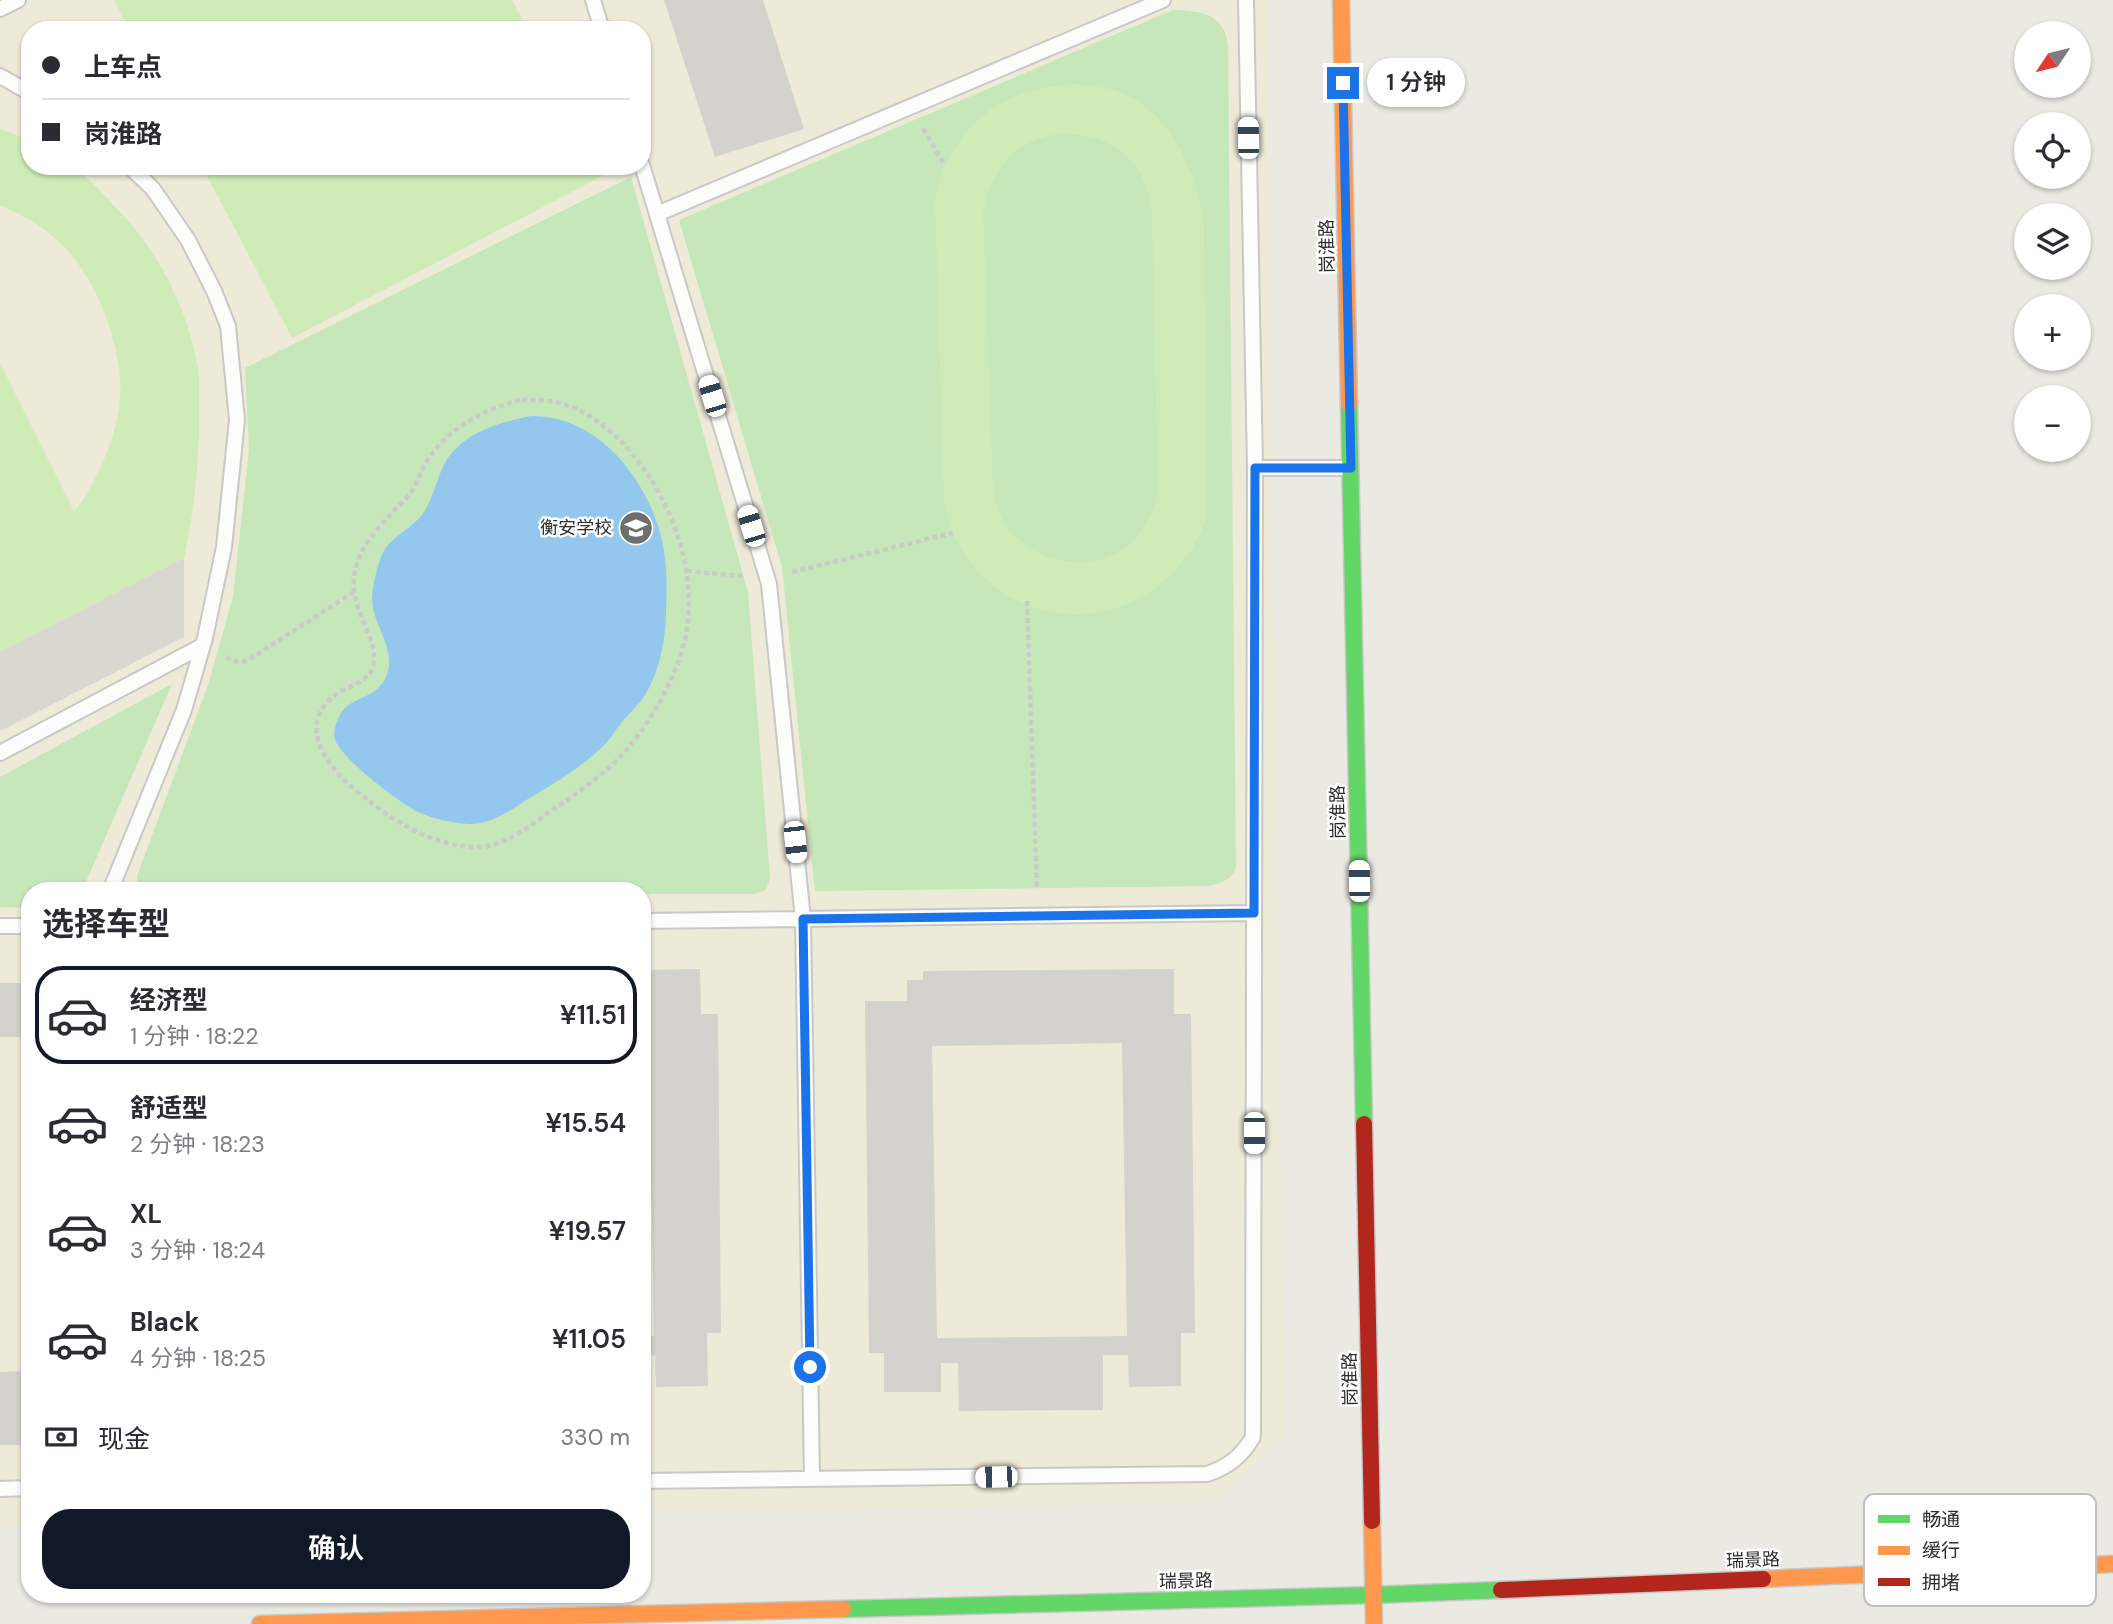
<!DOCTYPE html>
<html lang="zh">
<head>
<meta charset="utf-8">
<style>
	body { margin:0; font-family:"DM Sans","Noto Sans SC",sans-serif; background:#f7f7f7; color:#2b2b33; height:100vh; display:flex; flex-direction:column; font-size:26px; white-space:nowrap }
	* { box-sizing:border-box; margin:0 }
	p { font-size:23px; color:#7c7c81 }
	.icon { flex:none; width:38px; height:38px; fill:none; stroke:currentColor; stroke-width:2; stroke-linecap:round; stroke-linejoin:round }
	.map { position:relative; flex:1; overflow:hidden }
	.panel { position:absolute; left:21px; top:882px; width:630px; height:721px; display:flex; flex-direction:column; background:#fff; border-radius:28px; box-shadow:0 2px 5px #0004 }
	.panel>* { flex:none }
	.hud { position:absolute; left:21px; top:21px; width:630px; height:154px; border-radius:28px; box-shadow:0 2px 5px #0004; display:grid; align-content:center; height:154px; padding:0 21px; background:#fff }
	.needle { width:46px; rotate:235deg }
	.buttons { position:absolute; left:2014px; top:21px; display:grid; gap:14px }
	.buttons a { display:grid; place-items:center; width:77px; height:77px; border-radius:50%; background:#fff; box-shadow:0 2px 5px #0004; font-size:35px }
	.end { position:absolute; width:32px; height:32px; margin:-16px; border:9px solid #1a73e8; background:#fff; box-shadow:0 0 0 4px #fff }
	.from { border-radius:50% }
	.bubble { position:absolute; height:49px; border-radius:24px; background:#fff; box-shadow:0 2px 5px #0004; font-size:23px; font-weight:600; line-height:49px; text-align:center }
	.car { position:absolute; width:21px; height:42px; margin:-21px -10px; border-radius:9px; box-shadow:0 0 5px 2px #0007; background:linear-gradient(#fff 24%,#345 0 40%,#fff 0 76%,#345 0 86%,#fff 0) }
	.hud b { display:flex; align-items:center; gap:24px; height:66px; font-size:26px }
	.hud b+b { border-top:2px solid #e1e1e2 }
	.hud i { width:18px; height:18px; background:#2b2b33 }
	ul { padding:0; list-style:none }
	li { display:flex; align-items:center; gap:21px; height:98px; margin:0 14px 10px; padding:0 7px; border:4px solid transparent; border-radius:28px }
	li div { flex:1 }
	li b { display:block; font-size:26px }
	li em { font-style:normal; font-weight:600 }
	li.on { border-color:#111827 }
	li>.icon { width:63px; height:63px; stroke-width:1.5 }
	h2 { padding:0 21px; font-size:32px; line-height:84px }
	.pay { display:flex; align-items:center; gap:18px; height:77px; padding:0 21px; font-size:26px }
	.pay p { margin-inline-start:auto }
	.action { display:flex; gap:14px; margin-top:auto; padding:14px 21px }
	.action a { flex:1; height:80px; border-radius:28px; background:#111827; color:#fff; font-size:28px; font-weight:600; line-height:80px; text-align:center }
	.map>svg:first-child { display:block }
</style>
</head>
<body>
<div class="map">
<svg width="2113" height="1624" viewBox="0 0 2113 1624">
	<rect width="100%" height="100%" fill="#eae9e2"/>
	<!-- education -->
	<path fill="#edead7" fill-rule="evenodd" d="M 0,0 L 1267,0 L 1284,1437 L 1215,1502 L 642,1513 L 642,891 L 30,891 L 30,1525 L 0,1525 ZM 30,30 L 642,30 L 642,166 L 30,166 Z"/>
	<!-- green -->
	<path fill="#c5e7ba" d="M 1173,10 C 1201,11 1224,13 1228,45 L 1236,868 C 1231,880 1220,884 1208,886 L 815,891 L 782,567 L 679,220 Z
		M 631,177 L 748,592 L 770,878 L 766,890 L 755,894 L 642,894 L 642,891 L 142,891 L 138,885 L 137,876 L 208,685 L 233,597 L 249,450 L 245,368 Z
		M 172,684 L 82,891 L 30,891 L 30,908 L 0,907 L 0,777 Z"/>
	<!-- pitch -->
	<path fill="#cfecb8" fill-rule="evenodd" d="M 114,0 L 512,0 L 528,30 L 130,30 Z
		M 1075,84 C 1091,86 1109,87 1124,94 C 1173,116 1197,174 1204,224 L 1206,518 C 1202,528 1199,538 1193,547 C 1138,634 1018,639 962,550 C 952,535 948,517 944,500 L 935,200 C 952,126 999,88 1075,84 ZM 1060,134 C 1096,133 1131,147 1145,183 C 1149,192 1150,202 1152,210 L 1158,492 C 1153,512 1146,529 1130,544 C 1091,578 1021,562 1000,515 C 997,509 995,501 993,495 L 983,210 C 993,168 1015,139 1060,134 Z
		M 0,129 L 30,140 L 30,166 C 40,166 64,163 72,167 C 86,174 108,199 119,211 C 160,253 187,309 198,367 C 200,379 199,392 199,404 C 200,456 195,507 184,558 L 0,652 L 0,363 L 74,511 C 85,500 91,485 99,470 C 108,452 116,430 119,409 C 126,362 105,300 77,262 C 59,236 29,217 0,205 Z
		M 202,166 L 599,166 L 604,175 L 292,338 Z"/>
	<!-- plaza -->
	<path fill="#d8d7d0" d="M 184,558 L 184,637 L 0,731 L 0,652 Z"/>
	<!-- water -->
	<path fill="#94c7ee" d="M 532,416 C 599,416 648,480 662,540 C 667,563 667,587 666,610 C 666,638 660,671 645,695 C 639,705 629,713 622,722 C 615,730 609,742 600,749 C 582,766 559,781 538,793 C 517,805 494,825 469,824 C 452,823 434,819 418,812 C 401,804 339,757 335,739 C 333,733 336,723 339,717 C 349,693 385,702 389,665 C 391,642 371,620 372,597 C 373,584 379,556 387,546 C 397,535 412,527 422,515 C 432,501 436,482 443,467 C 458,434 499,422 532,416 Z"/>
	<!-- building -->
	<path fill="#d3d2cd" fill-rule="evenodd" d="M 664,0 L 763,0 L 804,129 L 715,157 Z
		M 700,969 L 701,1014 L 718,1014 L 721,1333 L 707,1333 L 708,1386 L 656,1387 L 655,1355 L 642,1355 L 642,1337 L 654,1336 L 649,1044 L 642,1044 L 642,970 Z
		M 1174,969 L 1174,1014 L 1191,1014 L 1195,1333 L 1181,1333 L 1181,1386 L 1129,1387 L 1128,1355 L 1103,1355 L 1103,1410 L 959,1411 L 958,1363 L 941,1363 L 941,1392 L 884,1392 L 884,1353 L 869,1353 L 865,1001 L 907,1001 L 907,980 L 923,980 L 923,971 ZM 1122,1043 L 1127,1336 L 937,1338 L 932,1046 Z
		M 0,983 L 30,983 L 30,1037 L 0,1037 Z
		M 30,1371 L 30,1445 L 0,1445 L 0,1372 Z"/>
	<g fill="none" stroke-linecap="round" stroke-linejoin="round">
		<!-- lane casing -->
		<g stroke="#c8c8c7" stroke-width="18">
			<path id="lane" d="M 593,0 L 602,30
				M 1246,0 L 1255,468 L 1349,468
				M 0,9 L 18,0
				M 0,76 L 30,93
				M 642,165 L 769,584 L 803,919 L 812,1479
				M 657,214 L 1163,0
				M 0,753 L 202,646
				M 110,891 L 184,710 L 205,638 L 224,547 L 237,420 L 228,326 L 214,291 L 188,240 L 153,189 L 129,166
				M 642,921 L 1254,913
				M 0,926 L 30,926
				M 642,1481 L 1207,1474 C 1228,1467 1242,1456 1253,1437 L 1255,468
				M 0,1489 L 30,1488"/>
		</g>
		<!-- fast casing -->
		<g stroke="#c8c8c7" stroke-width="19">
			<path id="fast" d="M 1349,404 L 1364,1124
				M 843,1609 L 1373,1595 L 1501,1590"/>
		</g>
		<!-- slow casing -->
		<g stroke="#c8c8c7" stroke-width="19">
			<path id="slow" d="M 1341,0 L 1349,404
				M 1372,1521 L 1374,1624
				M 1763,1579 L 2113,1564
				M 260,1624 L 843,1609"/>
		</g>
		<!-- jam casing -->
		<g stroke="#c8c8c7" stroke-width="19">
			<path id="jam" d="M 1364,1124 L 1372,1521
				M 1501,1590 L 1763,1579"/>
		</g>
		<!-- path -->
		<path stroke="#cacac9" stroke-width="4.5" stroke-dasharray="5 3.5" stroke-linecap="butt" d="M 923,129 L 945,165
			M 522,400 C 535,400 548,400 560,403 C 593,412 621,438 641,465 C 675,511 697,576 686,634 C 678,677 646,732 615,762 C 595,781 571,797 548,813 C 528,827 505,846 480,847 C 455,848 427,838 406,826 C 368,804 274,738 338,693 C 352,684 373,681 374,660 C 375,634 351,608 354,580 C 356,544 387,520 409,495 C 417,486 420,472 427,461 C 449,428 483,409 522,400 Z
			M 687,571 L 742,576
			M 792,572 L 953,533
			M 1027,601 L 1037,890
			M 226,657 L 236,662 L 247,661 L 354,592"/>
		<!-- lane -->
		<use href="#lane" stroke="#fcfcfb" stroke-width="14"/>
		<!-- fast -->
		<use href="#fast" stroke="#63d668" stroke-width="16"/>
		<!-- slow -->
		<use href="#slow" stroke="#ff974d" stroke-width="16"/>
		<!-- jam -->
		<use href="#jam" stroke="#b3261e" stroke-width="16"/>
	</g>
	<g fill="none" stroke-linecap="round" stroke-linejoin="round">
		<!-- route -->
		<path stroke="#1a73e8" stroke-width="9" d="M 810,1367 L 803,919 L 1254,913 L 1255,468 L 1351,468 L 1343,83"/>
	</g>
	<!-- icons -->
	<defs>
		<g id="school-disc" transform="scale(1.75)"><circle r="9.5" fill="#6e6e6c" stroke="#fff"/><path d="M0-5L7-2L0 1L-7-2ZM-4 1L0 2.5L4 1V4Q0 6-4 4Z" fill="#fff"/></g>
	</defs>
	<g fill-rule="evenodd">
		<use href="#school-disc" x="636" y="528"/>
	</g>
	<g text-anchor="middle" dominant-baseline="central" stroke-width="5" stroke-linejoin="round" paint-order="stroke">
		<!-- street labels -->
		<g font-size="18" fill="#2c2c2c" stroke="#fff">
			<text transform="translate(1327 246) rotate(-91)">岗淮路</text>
			<text transform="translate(1338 812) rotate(-91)">岗淮路</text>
			<text transform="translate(1350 1379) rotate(-91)">岗淮路</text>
			<text transform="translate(1753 1560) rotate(-2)">瑞景路</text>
			<text transform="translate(1186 1581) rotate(-1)">瑞景路</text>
		</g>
		<!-- poi labels -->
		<g font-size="18" fill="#2c2c2c" stroke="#fff" text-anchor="end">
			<text x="612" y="528">衡安学校</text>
		</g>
	</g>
	<!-- legend -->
	<rect x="1864" y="1494" width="232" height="112" rx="10" fill="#fff" stroke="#c0c0c0" stroke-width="2"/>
	<rect x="1878" y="1515" width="32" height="8" fill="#63d668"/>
	<rect x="1878" y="1546" width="32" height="9" fill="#ff974d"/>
	<rect x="1878" y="1578" width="32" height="8" fill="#b3261e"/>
	<g font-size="19" fill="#2c2c2c">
		<text x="1922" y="1526">畅通</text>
		<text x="1922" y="1557">缓行</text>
		<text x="1922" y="1589">拥堵</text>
	</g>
</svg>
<div class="buttons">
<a><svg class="needle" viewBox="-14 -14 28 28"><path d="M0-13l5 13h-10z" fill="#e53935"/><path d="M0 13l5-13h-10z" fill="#7c7c81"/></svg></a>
<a><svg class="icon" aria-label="locate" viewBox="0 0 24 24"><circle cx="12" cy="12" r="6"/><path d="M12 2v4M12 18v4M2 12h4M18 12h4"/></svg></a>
<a><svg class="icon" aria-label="layers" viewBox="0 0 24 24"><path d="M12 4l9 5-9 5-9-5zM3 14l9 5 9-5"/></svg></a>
<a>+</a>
<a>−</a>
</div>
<i class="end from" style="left:810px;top:1367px"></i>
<i class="end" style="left:1343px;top:83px"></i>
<div class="bubble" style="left:1367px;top:58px;width:98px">1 分钟</div>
<i class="car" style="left:1248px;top:138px;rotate:359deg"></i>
<i class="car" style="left:712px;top:396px;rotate:343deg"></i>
<i class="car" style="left:751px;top:526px;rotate:343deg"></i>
<i class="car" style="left:795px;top:842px;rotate:174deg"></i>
<i class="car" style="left:1359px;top:881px;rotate:359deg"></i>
<i class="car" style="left:1254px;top:1133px;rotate:180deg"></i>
<i class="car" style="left:996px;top:1477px;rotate:269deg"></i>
<div class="hud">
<b><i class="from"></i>上车点</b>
<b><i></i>岗淮路</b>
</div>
<section class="panel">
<h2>选择车型</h2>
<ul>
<li class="on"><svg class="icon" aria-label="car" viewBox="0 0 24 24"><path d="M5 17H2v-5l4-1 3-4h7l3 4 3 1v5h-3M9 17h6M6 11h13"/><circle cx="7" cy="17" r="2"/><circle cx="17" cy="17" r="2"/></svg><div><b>经济型</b><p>1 分钟 · 18:22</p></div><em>¥11.51</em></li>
<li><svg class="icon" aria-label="car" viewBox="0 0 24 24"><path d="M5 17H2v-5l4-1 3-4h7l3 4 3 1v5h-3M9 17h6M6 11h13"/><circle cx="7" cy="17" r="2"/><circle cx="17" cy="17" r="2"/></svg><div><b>舒适型</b><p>2 分钟 · 18:23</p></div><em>¥15.54</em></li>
<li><svg class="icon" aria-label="car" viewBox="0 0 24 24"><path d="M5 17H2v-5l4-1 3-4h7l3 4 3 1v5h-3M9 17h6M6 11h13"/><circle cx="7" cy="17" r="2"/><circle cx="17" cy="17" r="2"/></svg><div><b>XL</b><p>3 分钟 · 18:24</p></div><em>¥19.57</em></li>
<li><svg class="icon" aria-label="car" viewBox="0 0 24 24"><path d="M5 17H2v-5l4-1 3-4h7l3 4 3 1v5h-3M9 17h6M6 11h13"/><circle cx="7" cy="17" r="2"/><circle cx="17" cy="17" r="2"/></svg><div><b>Black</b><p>4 分钟 · 18:25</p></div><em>¥11.05</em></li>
</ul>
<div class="pay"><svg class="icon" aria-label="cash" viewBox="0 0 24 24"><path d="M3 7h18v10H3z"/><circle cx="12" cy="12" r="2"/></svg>现金<p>330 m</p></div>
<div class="action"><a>确认</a></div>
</section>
</div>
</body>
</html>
